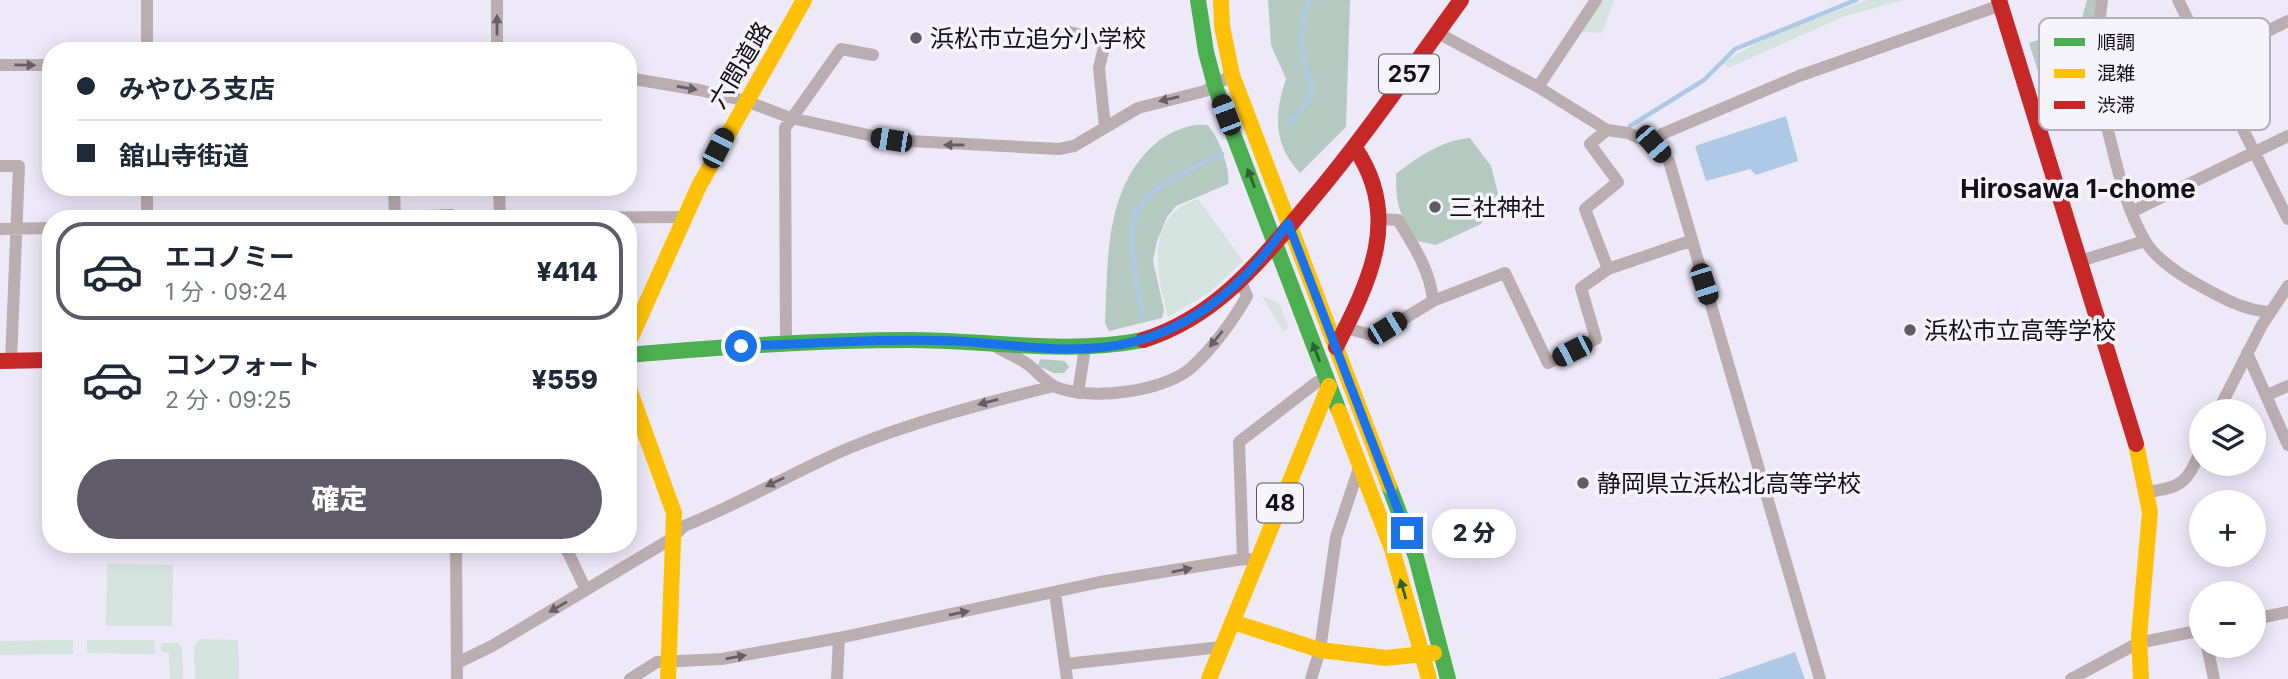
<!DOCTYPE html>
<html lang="ja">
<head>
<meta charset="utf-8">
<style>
	body { margin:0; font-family:Inter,"Noto Sans JP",sans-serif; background:#f2f2f3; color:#1f2937; height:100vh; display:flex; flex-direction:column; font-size:26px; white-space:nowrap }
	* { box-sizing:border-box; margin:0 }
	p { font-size:23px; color:#747a83 }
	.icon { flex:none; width:38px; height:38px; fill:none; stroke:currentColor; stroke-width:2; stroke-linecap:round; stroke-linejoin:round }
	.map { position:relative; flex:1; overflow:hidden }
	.sheet { position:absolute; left:42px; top:210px; width:595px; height:343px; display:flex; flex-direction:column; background:#fff; border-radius:28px; box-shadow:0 4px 18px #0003 }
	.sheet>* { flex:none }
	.top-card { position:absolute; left:42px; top:42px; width:595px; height:154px; border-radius:28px; box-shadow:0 4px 18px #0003; display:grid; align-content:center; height:154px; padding:0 35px; background:#fff }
	.buttons { position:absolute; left:2189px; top:399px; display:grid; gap:14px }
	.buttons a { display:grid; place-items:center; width:77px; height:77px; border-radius:50%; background:#fff; box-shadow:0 4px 18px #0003; font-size:35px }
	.end { position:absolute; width:32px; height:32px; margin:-16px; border:9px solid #1a73e8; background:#fff; box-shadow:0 0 0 4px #fff }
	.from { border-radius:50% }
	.bubble { position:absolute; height:49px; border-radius:24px; background:#fff; box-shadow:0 4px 18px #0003; font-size:23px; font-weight:800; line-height:49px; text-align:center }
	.car { position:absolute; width:21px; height:42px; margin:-21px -10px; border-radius:9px; box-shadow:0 0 5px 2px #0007; background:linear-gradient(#222 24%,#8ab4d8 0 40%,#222 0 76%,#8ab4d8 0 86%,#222 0) }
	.top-card b { display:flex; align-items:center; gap:24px; height:66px; font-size:26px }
	.top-card b+b { border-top:2px solid #e0e1e3 }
	.top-card i { width:18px; height:18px; background:#1f2937 }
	ul { padding:12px 0 0; list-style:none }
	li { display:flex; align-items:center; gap:21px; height:98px; margin:0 14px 10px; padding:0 21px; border:4px solid transparent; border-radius:28px }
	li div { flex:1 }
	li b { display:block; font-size:26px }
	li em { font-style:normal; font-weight:800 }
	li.current { border-color:#605b68 }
	li>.icon { width:63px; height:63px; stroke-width:1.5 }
	.action { display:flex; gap:14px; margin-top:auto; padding:14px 35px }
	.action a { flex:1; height:80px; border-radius:42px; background:#605b68; color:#fff; font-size:28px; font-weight:800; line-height:80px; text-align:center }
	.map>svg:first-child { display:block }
</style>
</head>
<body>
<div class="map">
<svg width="2288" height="679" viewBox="0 0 2288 679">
	<rect width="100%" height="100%" fill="#eee9f9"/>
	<!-- green -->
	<path fill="#d4e3dd" d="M 1601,0 L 1614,0 L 1602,33 L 1582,32 Z
		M 1867,0 L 1904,0 L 1845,16 L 1728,68 L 1723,63 C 1767,33 1818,19 1867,0 Z
		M 1198,199 L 1243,261 L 1210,292 L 1168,317 C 1157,275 1143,217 1198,199 Z
		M 1262,296 L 1279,303 L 1289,328 L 1283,331 Z
		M 107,564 L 173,565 L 172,626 L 106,626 Z
		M 200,639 L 238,640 L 239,679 L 195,679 L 194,646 Z
		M 73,640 L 73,654 L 0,655 L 0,641 Z
		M 87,640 L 155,640 L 155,654 L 87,653 Z
		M 161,643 L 178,643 L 182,648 L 183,679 L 170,679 L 169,653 L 161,652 Z"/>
	<!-- forest -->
	<path fill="#b4c9bf" d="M 1268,0 L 1350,0 L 1346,127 L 1300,173 C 1273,144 1274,115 1286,79 L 1271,45 Z
		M 2087,0 L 2097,0 L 2089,83 L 2045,94 L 2029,43 L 2051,36 L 2051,65 L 2067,68 L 2077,24 L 2081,21 Z
		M 1207,125 C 1218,134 1231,170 1228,184 L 1176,206 L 1167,217 L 1157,241 L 1153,261 L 1164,310 L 1162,318 L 1109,331 L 1105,323 C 1108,258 1104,183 1161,139 C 1174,130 1192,123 1207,125 Z
		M 1470,138 L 1491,166 L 1498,193 L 1481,224 L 1436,245 L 1418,241 C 1399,215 1396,206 1396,174 C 1417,157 1443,140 1470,138 Z
		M 1040,359 L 1065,361 L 1069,367 L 1064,373 L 1054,373 L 1038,366 Z"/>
	<!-- water -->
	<path fill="#aec9e5" d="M 1786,116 L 1798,161 L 1756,175 L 1750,169 L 1706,181 L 1695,146 Z
		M 1795,652 L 1805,679 L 1718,679 Z"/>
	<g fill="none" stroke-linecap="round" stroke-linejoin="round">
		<!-- stream -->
		<path stroke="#aec9e5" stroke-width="4.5" d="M 1288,124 C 1328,83 1306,90 1301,44 C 1300,31 1306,13 1309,0
			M 1630,126 L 1704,80 L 1735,49 L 1856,0
			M 1142,317 C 1139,290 1127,246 1134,220 C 1141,189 1196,167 1222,154"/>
		<!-- street -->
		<path stroke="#bbaeb1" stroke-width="12" d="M 497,0 L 497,51
			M 2102,0 C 2097,39 2094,73 2103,112
			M 2178,0 L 2288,219
			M 1069,32 L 1101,40 L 1104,47 L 1099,68 L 1105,127
			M 1438,33 L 1538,87 L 1596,0
			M 147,51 L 147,0
			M 0,65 L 51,65
			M 628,78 L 699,90 L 746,101 L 791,118 L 891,140 L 1059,149 L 1074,146 L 1138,108 L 1205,91 L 1232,75
			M 1538,87 L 1607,130 L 1628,133 L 1653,144 L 1662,134 L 1799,76 L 2001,5
			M 1653,144 L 1669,161 L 1820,679
			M 0,166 L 19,166 L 11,361
			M 147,187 L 147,219
			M 394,187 L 395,219
			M 499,187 L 500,219
			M 2131,212 L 2288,136
			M 500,218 L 685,217
			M 355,219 L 451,215 L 452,219
			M 1381,219 L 1398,220 C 1413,244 1431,272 1433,301
			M 0,229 L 51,228
			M 2080,261 L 2145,241
			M 1608,269 L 1690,241
			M 2270,312 C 2245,310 2228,301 2206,289 C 2185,278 2156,261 2144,239 C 2122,201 2115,154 2103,112 L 2288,21
			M 1346,328 L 1375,336 L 1433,301 L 1505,273 L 1548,363 L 1596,339 L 1581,288 L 1608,269 L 1585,209 L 1618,182 L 1590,144 L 1607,130
			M 786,345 L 785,128 L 841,49 L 873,55
			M 998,348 C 1007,353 1017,357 1026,363 C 1036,370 1045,382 1056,387 C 1089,401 1163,392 1191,368 C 1212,349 1233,321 1247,296 L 1241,282
			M 2247,353 L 2288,445
			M 1078,393 L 1085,348
			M 2267,395 L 2288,386
			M 2218,411 L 2262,325 L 2288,286
			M 2148,492 C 2185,487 2187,481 2202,448
			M 456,544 L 457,679
			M 565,546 L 586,590
			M 1243,559 L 1239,442 L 1317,382
			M 1055,593 L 1067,679
			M 2254,619 L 2288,612
			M 2207,646 L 2214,679
			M 457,663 L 492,646 L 671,539 L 684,526 C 740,504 793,472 849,448 C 915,421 985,403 1054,386
			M 1066,664 L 1221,647
			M 630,679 L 657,662 L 722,659 L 839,638 L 1100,582 L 1243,559 L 1256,560
			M 837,679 L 839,638
			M 1311,679 L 1320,650 L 1336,537 L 1360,465
			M 2071,679 L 2138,643 L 2202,630"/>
		<!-- fast -->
		<path stroke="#4caf50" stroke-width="16" d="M 1198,0 L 1206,52 L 1216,89 L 1339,411
			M 628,355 C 722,347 815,340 909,340 C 987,340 1066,355 1143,340
			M 1389,486 L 1416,557 L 1448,679"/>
		<!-- slow -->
		<path stroke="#ffc107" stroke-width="16" d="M 1221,0 L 1222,26 L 1232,75 L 1389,486
			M 628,344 L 699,186 L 804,0
			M 628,386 L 674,513 L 668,679
			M 1339,411 L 1392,549 L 1429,679
			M 2136,444 L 2150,512 L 2139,637 L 2141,679
			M 1233,622 L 1320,650 L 1386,658 L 1434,653
			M 1209,679 L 1329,386"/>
		<!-- jam -->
		<path stroke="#c62828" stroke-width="16" d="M 1999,0 L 2136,444
			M 1143,340 C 1217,317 1260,261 1308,204 C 1363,139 1411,69 1461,0
			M 1336,347 C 1370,280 1402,217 1355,148
			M 0,361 L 51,360"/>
	</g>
	<!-- one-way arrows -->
	<defs><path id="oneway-solid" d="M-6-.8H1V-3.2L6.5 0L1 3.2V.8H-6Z" transform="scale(1.75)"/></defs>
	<g fill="#675e66">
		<use href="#oneway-solid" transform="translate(497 25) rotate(-90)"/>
		<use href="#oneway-solid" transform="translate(25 65) rotate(1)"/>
		<use href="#oneway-solid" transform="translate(687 88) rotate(10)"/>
		<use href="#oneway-solid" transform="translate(1169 99) rotate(167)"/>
		<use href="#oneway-solid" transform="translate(954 145) rotate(180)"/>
		<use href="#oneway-solid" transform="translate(1216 339) rotate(129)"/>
		<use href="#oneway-solid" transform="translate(988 402) rotate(165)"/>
		<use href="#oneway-solid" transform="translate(775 482) rotate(154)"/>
		<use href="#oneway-solid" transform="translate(1182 570) rotate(-11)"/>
		<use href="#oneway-solid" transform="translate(558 607) rotate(149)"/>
		<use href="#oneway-solid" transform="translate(959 613) rotate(-12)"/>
		<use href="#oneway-solid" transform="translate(736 657) rotate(-10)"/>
	</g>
	<g fill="#305f35">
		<use href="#oneway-solid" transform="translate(1251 178) rotate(-111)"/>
		<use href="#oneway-solid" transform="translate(1316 352) rotate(-111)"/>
		<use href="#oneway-solid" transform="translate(1403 589) rotate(-106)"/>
	</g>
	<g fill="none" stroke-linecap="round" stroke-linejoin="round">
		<!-- route -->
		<path stroke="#1a73e8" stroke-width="9" d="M 741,346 C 811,344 882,338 953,341 C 1000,343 1048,352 1095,348 C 1179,342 1242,290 1288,223 L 1407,533"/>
	</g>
	<!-- markers -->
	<g fill="#605b68" stroke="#f6f4fb" stroke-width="2.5">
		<circle cx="916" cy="38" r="7"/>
		<circle cx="1435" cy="207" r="7"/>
		<circle cx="1910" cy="330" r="7"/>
		<circle cx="1583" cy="483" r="7"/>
	</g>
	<g text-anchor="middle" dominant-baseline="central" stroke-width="7" stroke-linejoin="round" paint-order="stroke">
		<!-- shield labels -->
		<g fill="#f6f4fb" stroke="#57545e" stroke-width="2">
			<rect x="1379" y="54.5" width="60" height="39" rx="5"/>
			<rect x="1257" y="483.5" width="46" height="39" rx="5"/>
		</g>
		<g font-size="23" font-weight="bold" fill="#130f1a">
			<text x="1409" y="74">257</text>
			<text x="1280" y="503">48</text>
		</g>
		<!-- poi labels -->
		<g font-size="24" fill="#130f1a" stroke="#f6f4fb" text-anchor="start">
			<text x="930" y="38">浜松市立追分小学校</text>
			<text x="1449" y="207">三社神社</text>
			<text x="1924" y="330">浜松市立高等学校</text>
			<text x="1597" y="483">静岡県立浜松北高等学校</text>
		</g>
		<!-- street labels -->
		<g font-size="24" fill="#130f1a" stroke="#f6f4fb">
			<text transform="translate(740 65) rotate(-59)">六間道路</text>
		</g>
		<!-- neighbourhood labels -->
		<g font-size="26" font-weight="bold" fill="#130f1a" stroke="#f6f4fb">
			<text x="2078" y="188">Hirosawa 1-chome</text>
		</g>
	</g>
	<!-- legend -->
	<rect x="2039" y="18" width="231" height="112" rx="10" fill="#f6f4fb" stroke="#b2afb8" stroke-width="2"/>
	<rect x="2054" y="38" width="31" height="8" fill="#4caf50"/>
	<rect x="2054" y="69" width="31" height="9" fill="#ffc107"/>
	<rect x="2054" y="101" width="31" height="8" fill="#c62828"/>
	<g font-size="19" fill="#130f1a">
		<text x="2097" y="49">順調</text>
		<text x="2097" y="80">混雑</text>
		<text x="2097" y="112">渋滞</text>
	</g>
</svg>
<div class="buttons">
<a><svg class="icon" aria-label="layers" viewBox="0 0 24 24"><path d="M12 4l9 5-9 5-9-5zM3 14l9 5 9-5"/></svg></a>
<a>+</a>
<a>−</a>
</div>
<i class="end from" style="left:741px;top:346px"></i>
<i class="end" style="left:1407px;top:533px"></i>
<div class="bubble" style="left:1432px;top:509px;width:84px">2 分</div>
<i class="car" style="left:1226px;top:115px;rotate:339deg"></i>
<i class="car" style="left:891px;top:140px;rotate:279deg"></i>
<i class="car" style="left:1653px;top:144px;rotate:139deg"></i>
<i class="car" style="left:718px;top:148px;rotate:27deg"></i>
<i class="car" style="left:1704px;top:284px;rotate:162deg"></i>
<i class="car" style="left:1387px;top:328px;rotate:59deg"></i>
<i class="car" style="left:1572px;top:351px;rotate:243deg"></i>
<div class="top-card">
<b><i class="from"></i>みやひろ支店</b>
<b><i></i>舘山寺街道</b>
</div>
<section class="sheet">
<ul>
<li class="current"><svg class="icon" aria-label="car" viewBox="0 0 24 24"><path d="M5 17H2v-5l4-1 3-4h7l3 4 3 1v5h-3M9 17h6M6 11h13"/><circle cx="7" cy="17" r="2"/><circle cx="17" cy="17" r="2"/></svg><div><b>エコノミー</b><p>1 分 · 09:24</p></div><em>¥414</em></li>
<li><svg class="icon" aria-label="car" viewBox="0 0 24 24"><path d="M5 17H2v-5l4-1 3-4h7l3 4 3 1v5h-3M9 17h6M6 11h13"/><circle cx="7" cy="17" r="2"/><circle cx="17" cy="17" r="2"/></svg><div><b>コンフォート</b><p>2 分 · 09:25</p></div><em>¥559</em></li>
</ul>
<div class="action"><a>確定</a></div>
</section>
</div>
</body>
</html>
